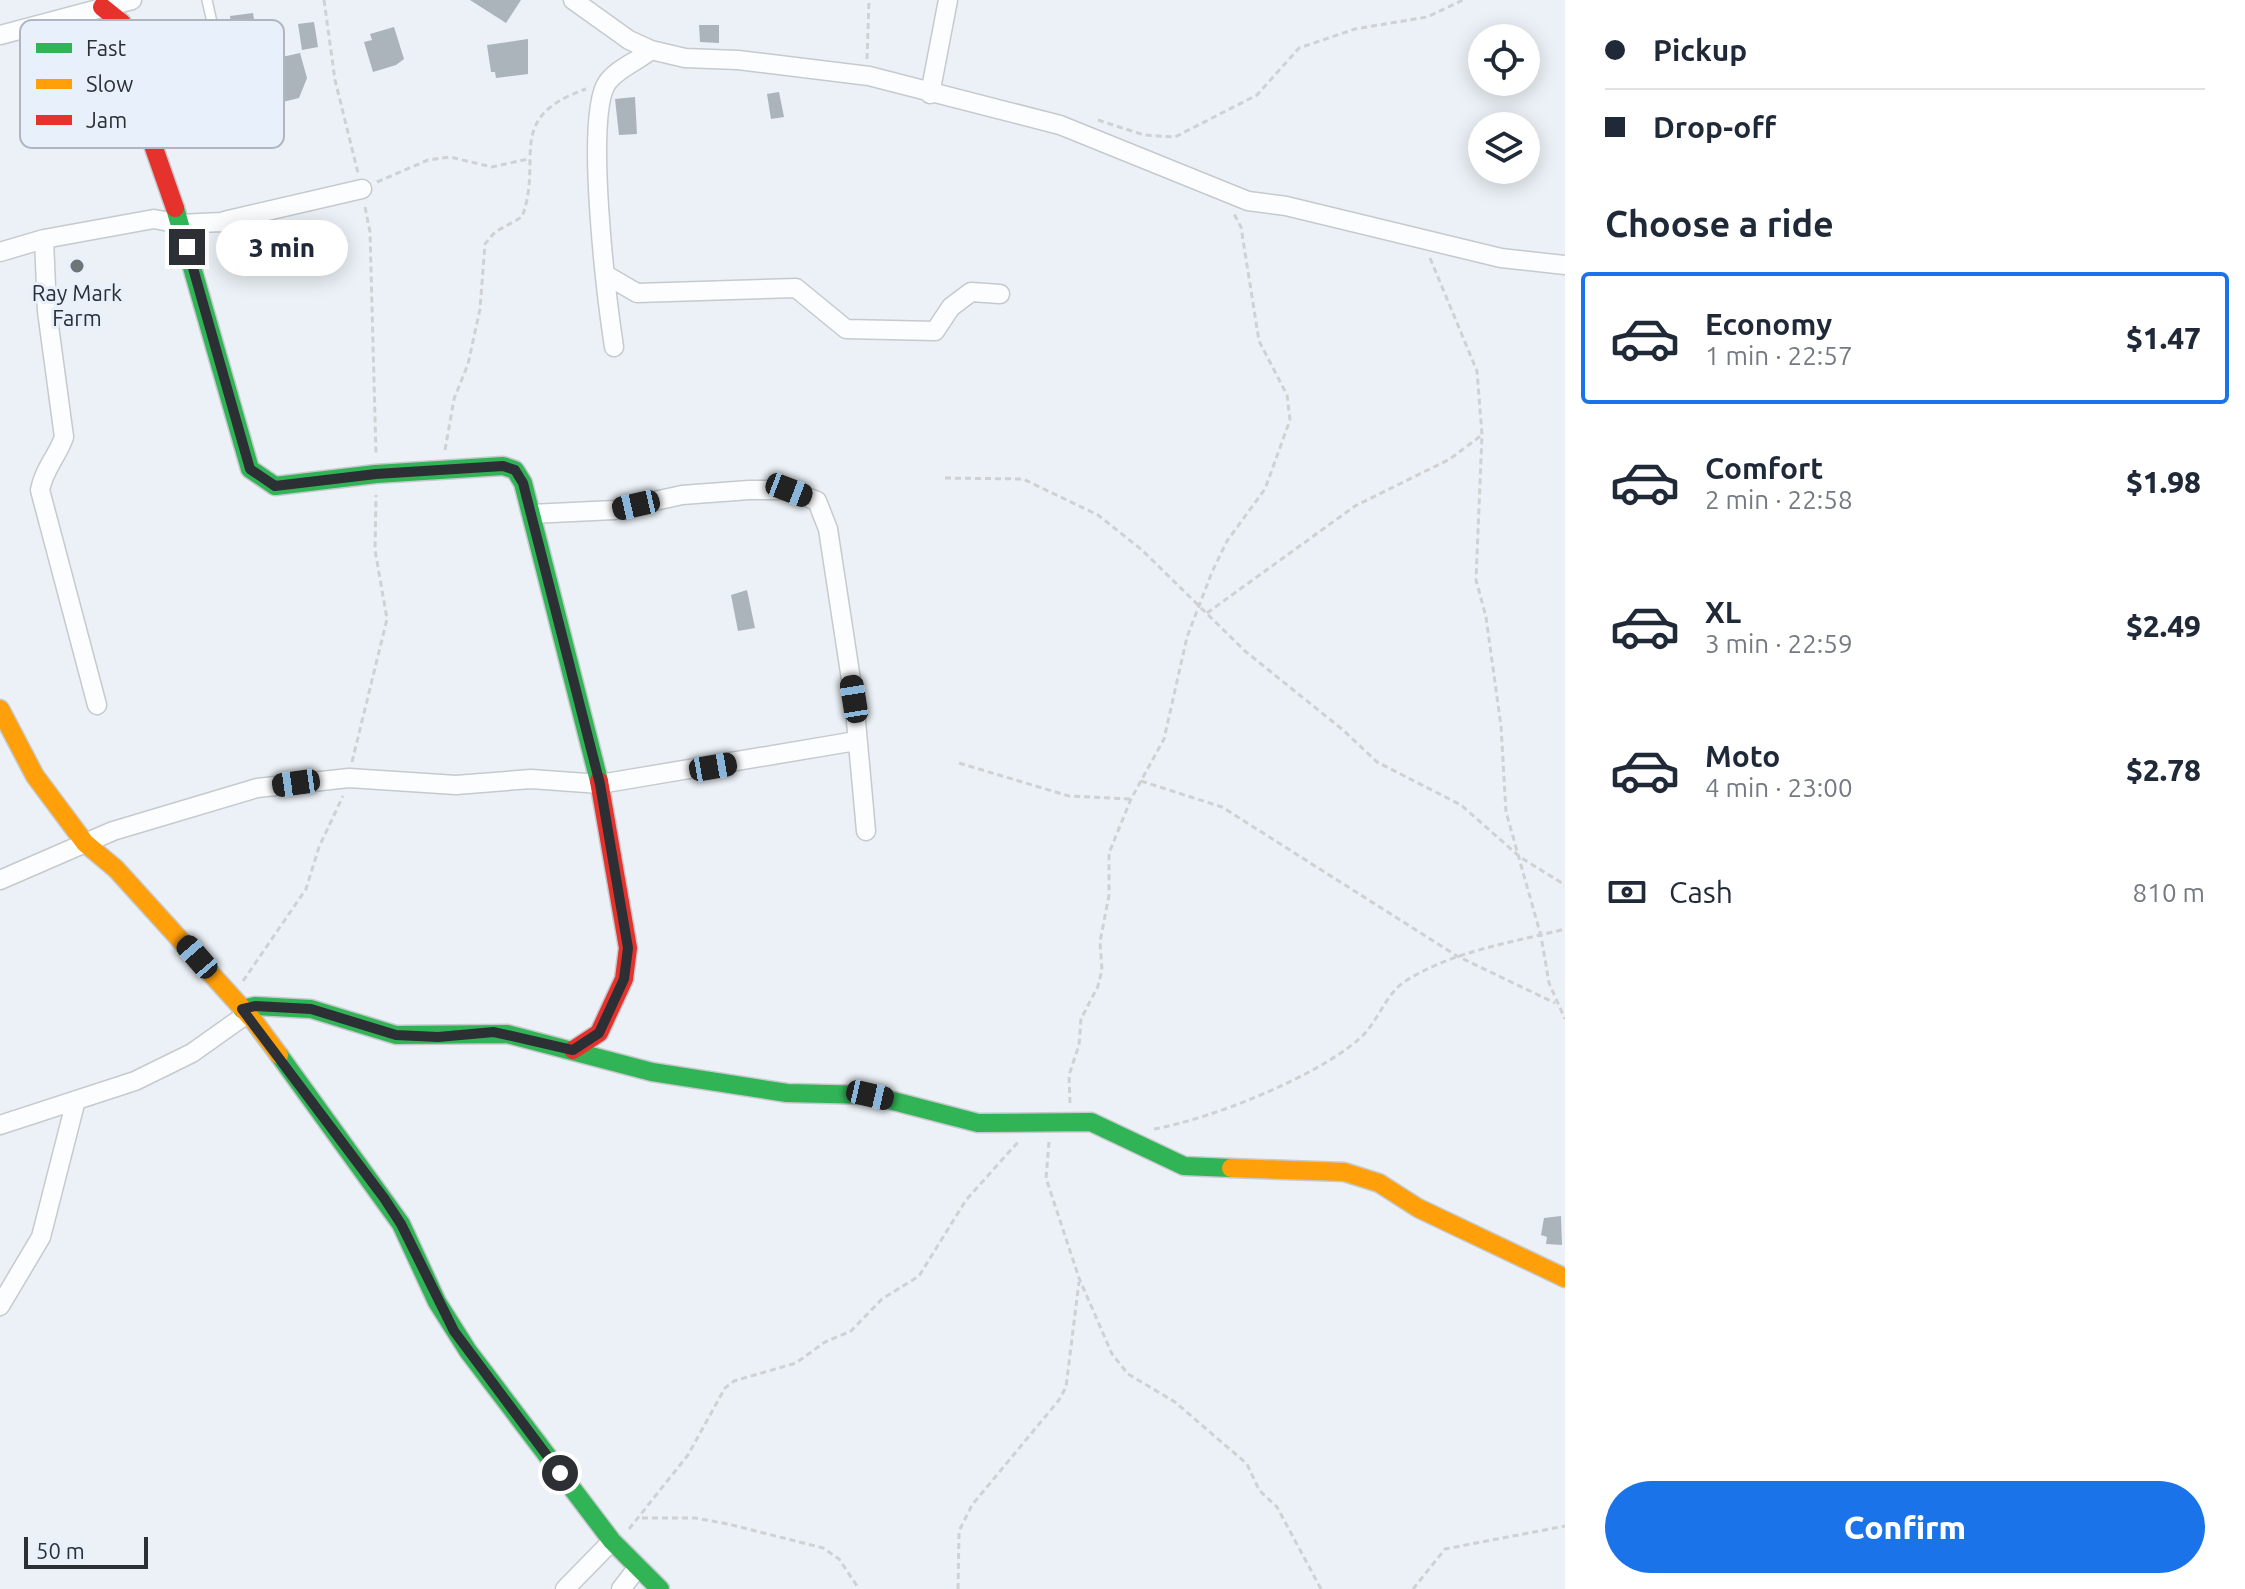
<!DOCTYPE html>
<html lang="en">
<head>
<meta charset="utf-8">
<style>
	body { margin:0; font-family:Ubuntu,sans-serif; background:#f2f2f3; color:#1f2937; height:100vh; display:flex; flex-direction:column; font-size:30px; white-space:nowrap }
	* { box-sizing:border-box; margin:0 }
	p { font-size:26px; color:#747a83 }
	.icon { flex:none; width:44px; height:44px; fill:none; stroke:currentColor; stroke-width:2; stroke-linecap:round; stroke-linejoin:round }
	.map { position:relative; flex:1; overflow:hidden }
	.details { display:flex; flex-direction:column; background:#fff; width:680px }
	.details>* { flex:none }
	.guide { display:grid; align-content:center; height:176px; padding:0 40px; background:#fff }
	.controls { position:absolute; left:1468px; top:24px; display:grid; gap:16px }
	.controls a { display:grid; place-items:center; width:72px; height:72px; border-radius:50%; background:#fff; box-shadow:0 4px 20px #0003; font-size:40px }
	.scale { position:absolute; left:24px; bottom:20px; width:124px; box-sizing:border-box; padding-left:8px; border:4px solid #2c3034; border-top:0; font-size:22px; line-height:28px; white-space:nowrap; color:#2c3034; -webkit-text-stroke:6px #e7f0fb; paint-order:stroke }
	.end { position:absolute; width:36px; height:36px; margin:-18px; border:10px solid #2c3034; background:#fff; box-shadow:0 0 0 4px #fff }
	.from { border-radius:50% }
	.bubble { position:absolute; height:56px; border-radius:28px; background:#fff; box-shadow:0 4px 20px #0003; font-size:26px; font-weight:800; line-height:56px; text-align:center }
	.car { position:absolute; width:24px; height:48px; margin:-24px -12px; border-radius:10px; box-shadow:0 0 6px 2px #0007; background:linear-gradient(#222 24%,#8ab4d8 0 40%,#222 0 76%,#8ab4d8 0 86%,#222 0) }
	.guide b { display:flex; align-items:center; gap:28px; height:76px; font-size:30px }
	.guide b+b { border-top:2px solid #e0e1e3 }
	.guide i { width:20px; height:20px; background:#1f2937 }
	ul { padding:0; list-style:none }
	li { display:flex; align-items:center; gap:24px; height:132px; margin:0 16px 12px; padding:0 24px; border:4px solid transparent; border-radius:8px }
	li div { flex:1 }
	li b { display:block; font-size:30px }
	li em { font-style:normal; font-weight:800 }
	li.current { border-color:#1a73e8 }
	li>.icon { width:72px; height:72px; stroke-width:1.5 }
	h2 { padding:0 40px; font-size:36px; line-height:96px }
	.pay { display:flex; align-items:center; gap:20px; height:88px; padding:0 40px; font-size:30px }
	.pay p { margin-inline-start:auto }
	.cta { display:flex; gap:16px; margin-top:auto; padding:16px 40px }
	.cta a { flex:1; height:92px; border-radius:48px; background:#1a73e8; color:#fff; font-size:32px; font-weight:800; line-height:92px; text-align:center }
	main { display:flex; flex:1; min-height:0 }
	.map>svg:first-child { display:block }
</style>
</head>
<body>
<main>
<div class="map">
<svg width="1565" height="1589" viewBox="0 0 1565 1589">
	<rect width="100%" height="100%" fill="#ebf1f6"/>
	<!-- building -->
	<path fill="#abb3bb" d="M 470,0 L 521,0 L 506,23 Z
		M 253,13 L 255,26 L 265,24 L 269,54 L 252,57 L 248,29 L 232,32 L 230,16 Z
		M 314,22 L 318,47 L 302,50 L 298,24 Z
		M 699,25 L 719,25 L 719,43 L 700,42 Z
		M 394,27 L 404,59 L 396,65 L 373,72 L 364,42 L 372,40 L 370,34 Z
		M 528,39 L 528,74 L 496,78 L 495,72 L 491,72 L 487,45 Z
		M 300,53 L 307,78 L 299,98 L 274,104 L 264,61 Z
		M 779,92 L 784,117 L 771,119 L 767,94 Z
		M 635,97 L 637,134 L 619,135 L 615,99 Z
		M 747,590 L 755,628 L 738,631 L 731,595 Z
		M 1561,1216 L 1562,1245 L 1546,1244 L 1547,1237 L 1541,1235 L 1544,1218 Z"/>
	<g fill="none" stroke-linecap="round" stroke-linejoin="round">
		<!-- lane casing -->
		<g stroke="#c6cace" stroke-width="12">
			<path id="lane" d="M 207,0 L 223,72"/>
		</g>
		<!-- street casing -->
		<g stroke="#c6cace" stroke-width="21">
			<path id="street" d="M 573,0 L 629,40 L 651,50 L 685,58 L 738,60 L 869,76 L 1060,125 L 1248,201 L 1286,206 L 1501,258 L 1565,265
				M 0,35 L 132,0
				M 930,94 L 948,0
				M 224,221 L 362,189
				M 44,239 L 47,311 L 64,437 C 57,457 44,469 40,490 L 97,705
				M 0,252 L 44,239 L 154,219 L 180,224 L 221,222 L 314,252
				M 606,275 L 637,293 L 796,288 L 846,329 L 935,331 L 951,307 L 971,292 L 1000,294
				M 614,347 C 607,301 584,116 607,83 C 616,69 638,61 651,50
				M 531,514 L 614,510 L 682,495 L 749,490 L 789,490 L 817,501 L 828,529 L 854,699 L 866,831
				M 0,880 L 113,831 L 257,788 L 349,778 L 456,785 L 531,779 L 600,784 L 856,741
				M 0,1125 L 135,1081 L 192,1053 L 247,1014
				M 0,1306 L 41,1237 L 76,1100
				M 565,1589 L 612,1541
				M 621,1589 L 638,1567"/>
		</g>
		<!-- fast casing -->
		<g stroke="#c6cace" stroke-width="21">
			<path id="fast" d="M 175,208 L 250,469 L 275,486 L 376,474 L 503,466 L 515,470 L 523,483 L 599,781
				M 242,1009 L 255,1006 L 311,1009 L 396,1035 L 507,1034 L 652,1072 L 787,1093 L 870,1095 L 978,1123 L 1091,1122 L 1184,1166 L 1231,1168
				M 279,1055 L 401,1224 L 437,1302 L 468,1351 L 612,1541 L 660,1589"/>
		</g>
		<!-- slow casing -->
		<g stroke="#c6cace" stroke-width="21">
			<path id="slow" d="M 0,709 L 35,776 L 85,843 L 116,869 L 253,1020 L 279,1055
				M 1231,1168 L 1344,1172 L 1379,1183 L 1418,1208 L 1565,1278"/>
		</g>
		<!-- jam casing -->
		<g stroke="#c6cace" stroke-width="21">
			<path id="jam" d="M 102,7 L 122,23 L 154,148 L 175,208
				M 573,1050 L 599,1033 L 624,979 L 628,948 L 599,781"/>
		</g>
		<!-- path -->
		<path stroke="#cfd1d3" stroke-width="3" stroke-dasharray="6 4" stroke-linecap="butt" d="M 324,0 L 335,80 L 358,173
			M 867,59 L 869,0
			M 1098,120 L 1144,135 L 1175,137 L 1257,95 L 1299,48 L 1355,29 L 1427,17 L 1463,0
			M 377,182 L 428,160 L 450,157 L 492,167 L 528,159
			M 365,207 L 370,232 L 376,455
			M 1430,258 L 1477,371 L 1482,435 L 1476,580 L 1486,617 L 1501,726 L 1506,812 L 1541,936 L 1549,983 L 1565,1019
			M 445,450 L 454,399 L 468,364 L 480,309 L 485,244 L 495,232 L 522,217 C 544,158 503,118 586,89
			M 945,478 L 1023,479 L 1098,515 L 1142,550 L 1245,651 L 1343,730 L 1377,762 L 1461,805 L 1520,857 L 1565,885
			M 1207,613 L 1355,506 L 1450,459 L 1482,435
			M 352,762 L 387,619 L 375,550 L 376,495
			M 959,763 L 1069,796 L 1131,799
			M 1141,781 L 1222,807 L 1457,956 L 1555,1003
			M 243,981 L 306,889 L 319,847 L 343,796
			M 1070,1103 L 1069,1075 L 1079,1045 L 1081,1019 L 1098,986 L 1102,970 L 1100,942 L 1109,895 L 1109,853 L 1131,799 L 1164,739 L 1187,637 L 1212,572 L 1227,541 L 1265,489 L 1290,420 L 1287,395 L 1259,341 L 1241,227 L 1234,214
			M 1154,1129 C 1211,1119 1316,1077 1359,1039 C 1377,1024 1385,995 1404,982 C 1452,951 1510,943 1565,929
			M 1049,1142 L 1046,1178 L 1079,1278 L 1112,1354 L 1128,1374 L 1175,1402 L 1247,1464 L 1259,1490 L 1277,1507 L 1321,1589
			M 642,1518 L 695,1518 L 728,1524 L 823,1548 L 839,1559 L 859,1589
			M 629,1529 L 688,1455 L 725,1388 L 734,1381 L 796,1363 L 825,1342 L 851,1331 L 882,1299 L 919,1276 L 966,1200 L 1018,1142
			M 958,1589 L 959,1531 L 972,1505 L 1059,1400 L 1066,1387 L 1079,1282
			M 1413,1589 L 1445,1549 L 1565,1526"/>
		<!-- lane -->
		<use href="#lane" stroke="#fcfdfe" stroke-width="9"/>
		<!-- street -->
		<use href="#street" stroke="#fcfdfe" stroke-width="18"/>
		<!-- fast -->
		<use href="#fast" stroke="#30b455" stroke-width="18"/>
		<!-- slow -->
		<use href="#slow" stroke="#ff9f0a" stroke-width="18"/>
		<!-- jam -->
		<use href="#jam" stroke="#e5322d" stroke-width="18"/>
	</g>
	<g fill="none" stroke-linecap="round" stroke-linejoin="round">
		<!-- route -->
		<path stroke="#2c3034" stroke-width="10" d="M 187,247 L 250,469 L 275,486 L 376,474 L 503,466 L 515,470 L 523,483 L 600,784 L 628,948 L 624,979 L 599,1033 L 573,1050 L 494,1032 L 438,1037 L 396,1035 L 311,1009 L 255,1006 L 242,1009 L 384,1198 L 401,1224 L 454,1331 L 560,1473"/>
	</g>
	<!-- markers -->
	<circle fill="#6f7478" stroke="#e7f0fb" stroke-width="3" cx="77" cy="266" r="8"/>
	<g text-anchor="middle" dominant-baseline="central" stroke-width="6" stroke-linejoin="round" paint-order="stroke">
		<!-- poi labels -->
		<g font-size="22" fill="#2c3034" stroke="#e7f0fb">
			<text x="77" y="292">Ray Mark<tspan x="77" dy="25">Farm</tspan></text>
		</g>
	</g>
	<!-- legend -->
	<rect x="20" y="20" width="264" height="128" rx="12" fill="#e7f0fb" stroke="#afb6bf" stroke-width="2"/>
	<rect x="36" y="43" width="36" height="10" fill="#30b455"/>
	<rect x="36" y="79" width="36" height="10" fill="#ff9f0a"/>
	<rect x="36" y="115" width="36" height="10" fill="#e5322d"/>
	<g font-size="22" fill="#2c3034">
		<text x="86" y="56">Fast</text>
		<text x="86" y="92">Slow</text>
		<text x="86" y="128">Jam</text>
	</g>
</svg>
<div class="controls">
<a><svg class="icon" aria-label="locate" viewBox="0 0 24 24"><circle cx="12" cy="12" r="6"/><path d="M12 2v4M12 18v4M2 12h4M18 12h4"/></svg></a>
<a><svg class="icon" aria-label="layers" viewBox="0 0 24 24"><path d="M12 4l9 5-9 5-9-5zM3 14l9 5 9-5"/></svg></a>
</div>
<div class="scale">50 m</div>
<i class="end from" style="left:560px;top:1473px"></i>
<i class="end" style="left:187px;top:247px"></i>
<div class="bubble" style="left:216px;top:220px;width:132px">3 min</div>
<i class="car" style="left:789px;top:490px;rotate:111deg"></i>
<i class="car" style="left:636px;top:505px;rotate:257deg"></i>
<i class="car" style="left:854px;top:699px;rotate:351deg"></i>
<i class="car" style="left:713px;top:767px;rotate:80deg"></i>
<i class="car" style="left:296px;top:783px;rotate:262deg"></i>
<i class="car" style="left:197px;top:957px;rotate:319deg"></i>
<i class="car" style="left:870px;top:1095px;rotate:103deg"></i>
</div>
<section class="details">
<div class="guide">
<b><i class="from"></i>Pickup</b>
<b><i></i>Drop-off</b>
</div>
<h2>Choose a ride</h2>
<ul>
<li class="current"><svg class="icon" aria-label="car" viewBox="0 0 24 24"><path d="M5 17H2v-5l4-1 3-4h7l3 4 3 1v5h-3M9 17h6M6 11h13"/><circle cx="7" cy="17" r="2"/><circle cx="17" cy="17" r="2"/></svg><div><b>Economy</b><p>1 min · 22:57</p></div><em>$1.47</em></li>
<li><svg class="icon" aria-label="car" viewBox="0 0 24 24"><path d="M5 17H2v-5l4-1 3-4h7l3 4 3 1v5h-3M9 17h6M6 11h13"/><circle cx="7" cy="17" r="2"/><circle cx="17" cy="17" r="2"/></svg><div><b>Comfort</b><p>2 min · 22:58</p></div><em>$1.98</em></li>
<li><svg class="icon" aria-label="car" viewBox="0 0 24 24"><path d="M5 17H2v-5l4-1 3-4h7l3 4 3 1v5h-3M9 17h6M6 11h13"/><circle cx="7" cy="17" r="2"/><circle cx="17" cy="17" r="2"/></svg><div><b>XL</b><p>3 min · 22:59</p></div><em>$2.49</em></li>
<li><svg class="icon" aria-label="car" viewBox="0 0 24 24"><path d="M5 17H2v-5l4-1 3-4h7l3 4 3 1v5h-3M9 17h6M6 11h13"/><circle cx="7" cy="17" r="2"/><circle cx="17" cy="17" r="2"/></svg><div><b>Moto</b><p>4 min · 23:00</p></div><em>$2.78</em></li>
</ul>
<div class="pay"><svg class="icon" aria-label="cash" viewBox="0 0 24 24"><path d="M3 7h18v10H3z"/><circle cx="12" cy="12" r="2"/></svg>Cash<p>810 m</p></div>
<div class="cta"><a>Confirm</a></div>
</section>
</main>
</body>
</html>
